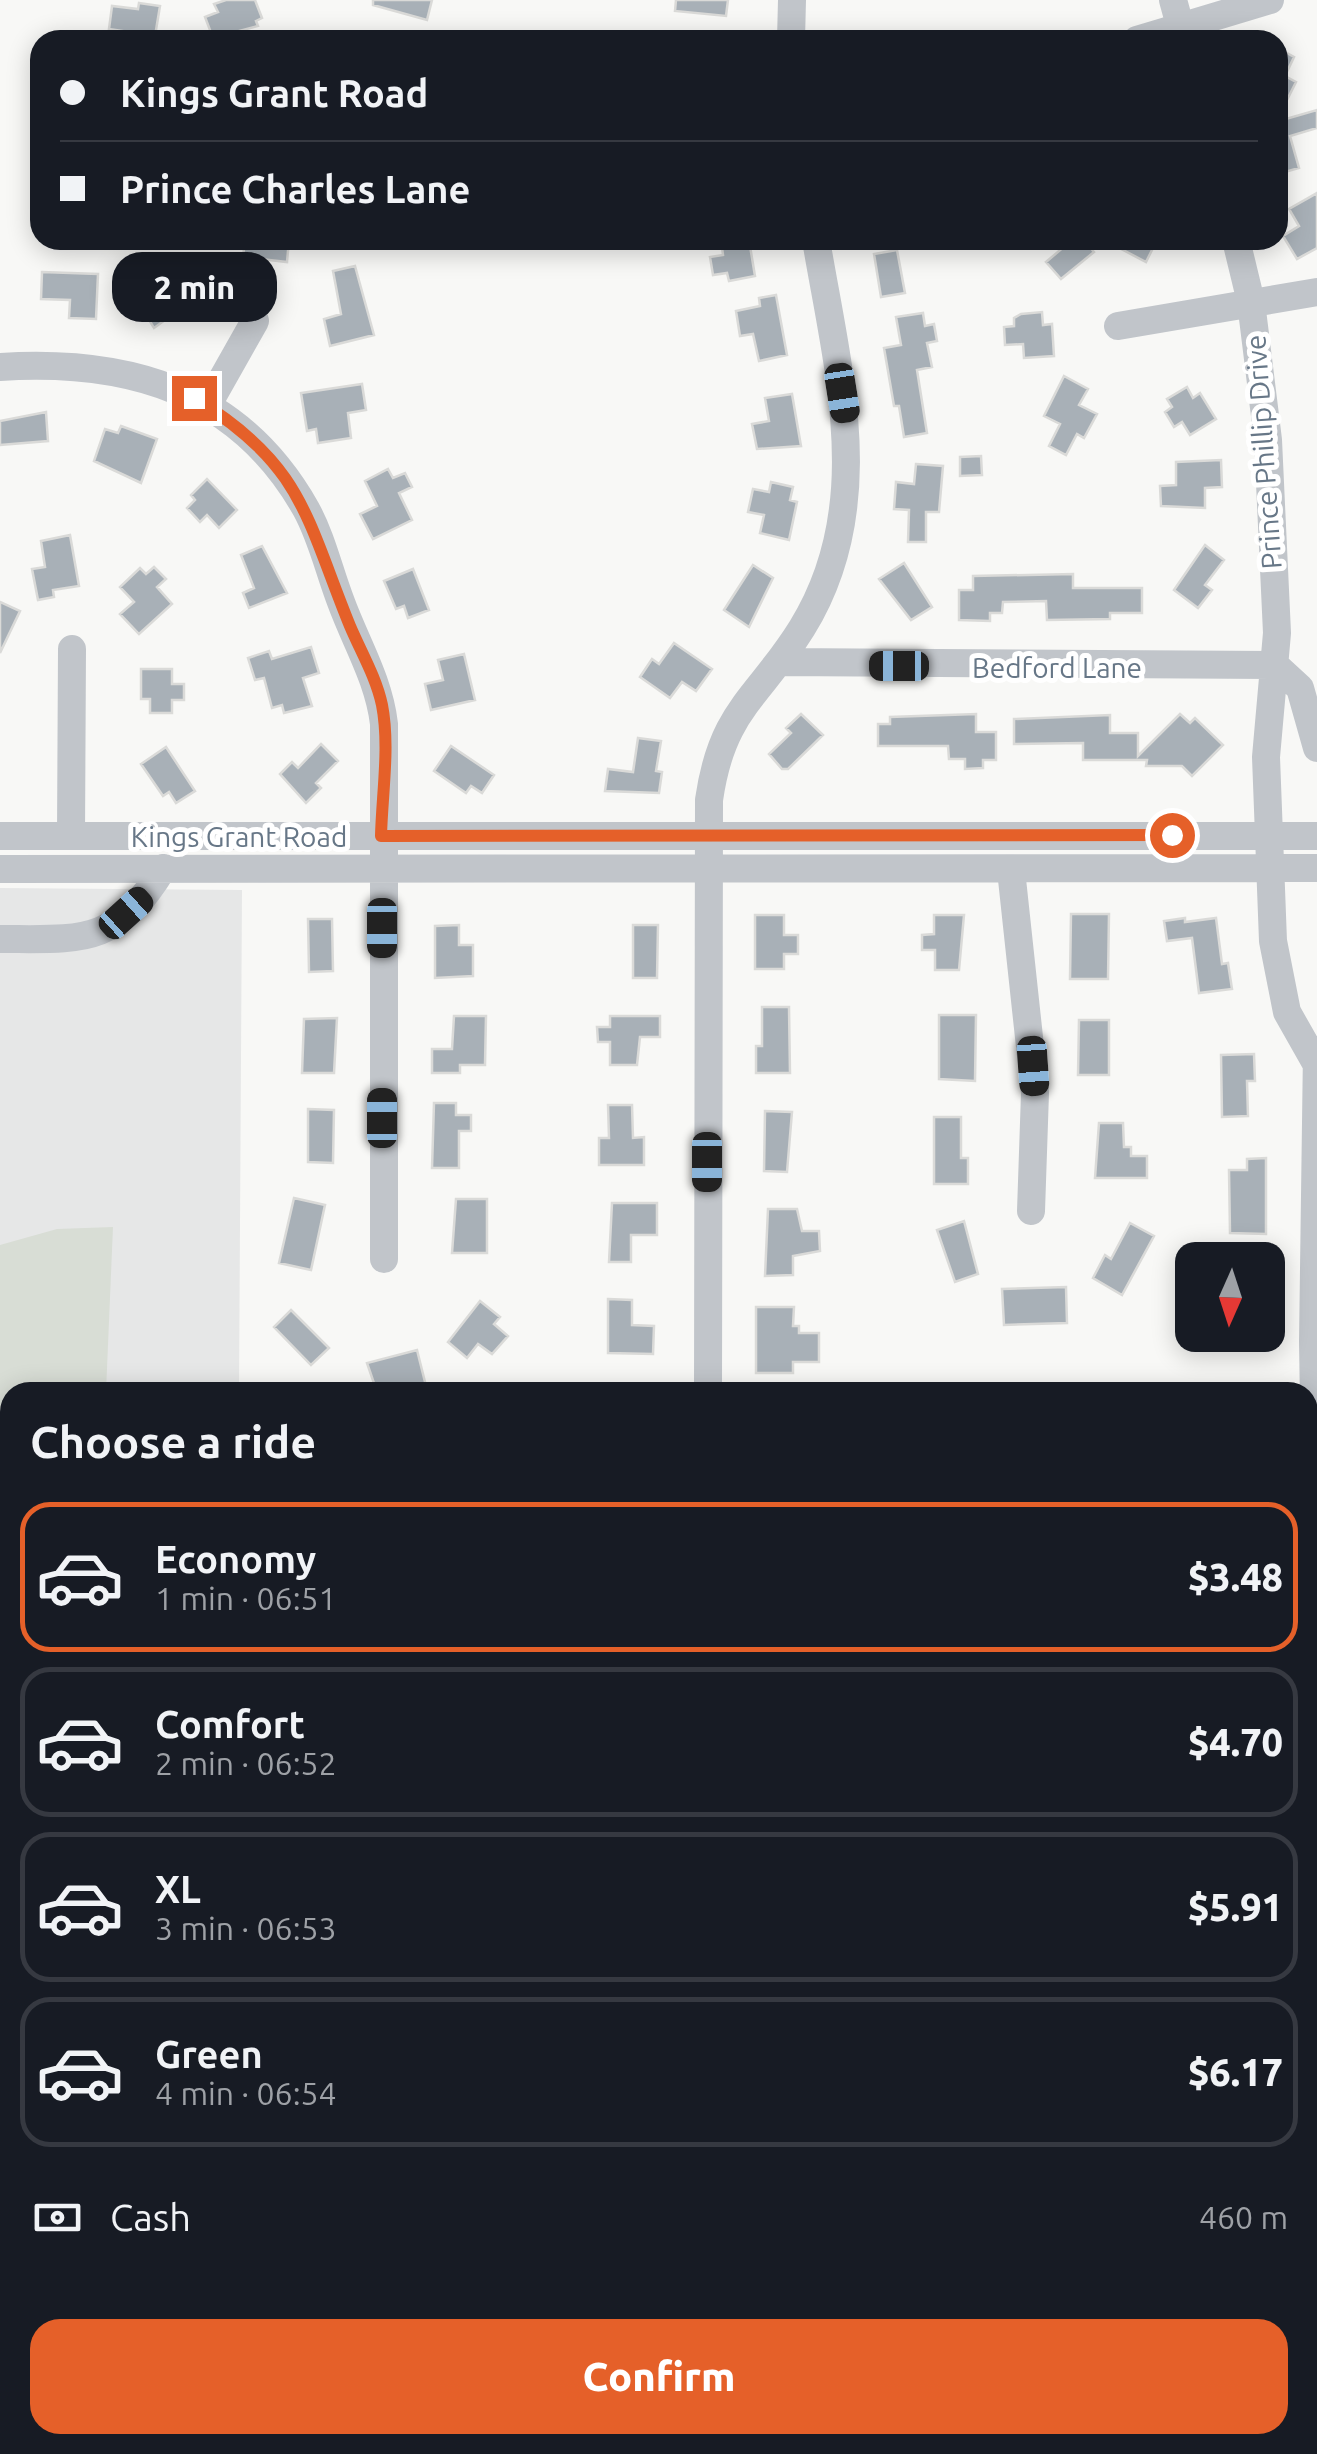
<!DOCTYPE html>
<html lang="en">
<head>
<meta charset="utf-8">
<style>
	body { margin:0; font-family:Ubuntu,sans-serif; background:#242831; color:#f1f3f6; height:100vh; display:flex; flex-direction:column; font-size:38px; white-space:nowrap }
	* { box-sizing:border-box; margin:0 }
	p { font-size:32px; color:#9ea1a6 }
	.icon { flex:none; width:55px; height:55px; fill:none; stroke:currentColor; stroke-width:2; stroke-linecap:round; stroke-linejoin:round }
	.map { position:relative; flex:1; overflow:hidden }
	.side { position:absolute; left:0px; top:1382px; width:1318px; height:1072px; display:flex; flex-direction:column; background:#171b24; border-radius:30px 30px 0 0; box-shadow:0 5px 25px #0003 }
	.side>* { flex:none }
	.banner { position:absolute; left:30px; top:30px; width:1258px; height:220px; border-radius:30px; box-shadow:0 5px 25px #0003; display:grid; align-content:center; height:220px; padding:0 30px; background:#171b24 }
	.needle { width:65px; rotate:183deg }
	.tools { position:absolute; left:1175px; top:1242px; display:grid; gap:20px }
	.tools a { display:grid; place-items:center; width:110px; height:110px; border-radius:20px; background:#171b24; box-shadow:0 5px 25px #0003; font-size:50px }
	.end { position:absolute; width:45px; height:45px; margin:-22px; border:12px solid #e56029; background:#fff; box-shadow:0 0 0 5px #fff }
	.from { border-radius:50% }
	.bubble { position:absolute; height:70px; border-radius:30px; background:#171b24; box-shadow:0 5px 25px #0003; font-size:32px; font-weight:800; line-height:70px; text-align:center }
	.car { position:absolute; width:30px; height:60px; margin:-30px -15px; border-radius:12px; box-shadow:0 0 8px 2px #0007; background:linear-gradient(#222 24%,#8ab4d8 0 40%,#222 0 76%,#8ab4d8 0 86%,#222 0) }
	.banner b { display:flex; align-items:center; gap:35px; height:95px; font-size:38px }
	.banner b+b { border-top:2px solid #363941 }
	.banner i { width:25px; height:25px; background:#f1f3f6 }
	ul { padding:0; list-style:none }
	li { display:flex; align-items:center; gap:30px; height:150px; margin:0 20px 15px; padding:0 10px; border:5px solid #363941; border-radius:30px }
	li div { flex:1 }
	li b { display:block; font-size:38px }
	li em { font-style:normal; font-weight:800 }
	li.selected { border-color:#e56029 }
	li>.icon { width:90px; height:90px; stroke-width:1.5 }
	h2 { padding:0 30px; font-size:45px; line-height:120px }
	.pay { display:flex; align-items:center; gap:25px; height:110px; padding:0 30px; font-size:38px }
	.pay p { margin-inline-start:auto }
	.primary-button { display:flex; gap:20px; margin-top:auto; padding:20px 30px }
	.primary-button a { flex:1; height:115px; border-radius:30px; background:#e56029; color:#fff; font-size:40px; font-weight:800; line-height:115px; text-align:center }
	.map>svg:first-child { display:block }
</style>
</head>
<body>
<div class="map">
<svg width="1317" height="2454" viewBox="0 0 1317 2454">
	<rect width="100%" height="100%" fill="#f8f8f6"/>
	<!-- built -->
	<path fill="#e6e7e7" d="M 0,888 L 242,890 L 239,1392 L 10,1392 L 10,1481 L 0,1481 Z"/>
	<!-- green -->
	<path fill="#d8ddd5" d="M 113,1227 L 106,1392 L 10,1392 L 10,1434 L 0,1434 L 0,1245 L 57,1229 Z"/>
	<!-- water -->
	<path fill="#bac5ca" d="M 0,2008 L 10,2015 L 10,2235 L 0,2217 Z
		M 40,2445 L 194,2445 L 192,2454 L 39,2454 Z
		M 593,2445 L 744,2445 L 747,2454 L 593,2454 Z"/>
	<!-- building -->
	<path fill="#a8b0b7" stroke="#dadad8" stroke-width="2.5" d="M 226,0 L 255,0 L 262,18 L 256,21 L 258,26 L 213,38 L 205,17 L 218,12 L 214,4 Z
		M 373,0 L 432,0 L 427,20 L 373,5 Z
		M 676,0 L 728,0 L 726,16 L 675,11 Z
		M 139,3 L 160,6 L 155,36 L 109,29 L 112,6 L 138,9 Z
		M 1278,48 L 1294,57 L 1285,76 L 1296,82 L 1283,108 L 1286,119 L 1317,110 L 1317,128 L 1290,136 L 1299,168 L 1278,174 Z
		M 1317,193 L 1317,248 L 1297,259 L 1283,236 L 1299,226 L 1289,209 Z
		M 245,240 L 289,240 L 287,262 L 243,257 Z
		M 721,240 L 749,240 L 755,276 L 729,281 L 727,273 L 713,275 L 710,257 L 723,255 Z
		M 1072,240 L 1084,240 L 1094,252 L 1061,279 L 1046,262 Z
		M 1104,240 L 1157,240 L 1146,262 Z
		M 897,250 L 905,293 L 881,297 L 874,254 Z
		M 355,266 L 374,335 L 330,346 L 324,319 L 341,314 L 333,271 Z
		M 42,272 L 98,274 L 96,319 L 69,318 L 70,300 L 41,299 Z
		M 184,276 L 197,297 L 154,328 L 138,302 Z
		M 776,295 L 787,355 L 759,361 L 753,334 L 740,336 L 736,311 L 760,306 L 759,298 Z
		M 1042,312 L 1043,325 L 1052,324 L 1054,356 L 1024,358 L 1023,344 L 1005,345 L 1004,327 L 1014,326 L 1014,318 L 1021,314 Z
		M 923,313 L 925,326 L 934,324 L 937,341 L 927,343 L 932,367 L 917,370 L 927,433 L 904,437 L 899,406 L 894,406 L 884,348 L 901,345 L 896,317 Z
		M 1064,376 L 1088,389 L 1079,405 L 1097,414 L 1084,438 L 1077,434 L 1066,455 L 1049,446 L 1060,424 L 1044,416 Z
		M 362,384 L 366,410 L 348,413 L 351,438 L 318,443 L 316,429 L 307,431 L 301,393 Z
		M 1187,387 L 1193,398 L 1200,393 L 1216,419 L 1190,435 L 1182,422 L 1174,427 L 1165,412 L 1172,407 L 1167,399 Z
		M 792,394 L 801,446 L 757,449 L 752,424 L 769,421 L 765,398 Z
		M 46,412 L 48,441 L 0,445 L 0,421 Z
		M 121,426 L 157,439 L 141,483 L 94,461 L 105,429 L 118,433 Z
		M 981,456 L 982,475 L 960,476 L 960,457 Z
		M 1221,460 L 1222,487 L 1205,488 L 1205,508 L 1161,506 L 1160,486 L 1176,485 L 1176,462 Z
		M 916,464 L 943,466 L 939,512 L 926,512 L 926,542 L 908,542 L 909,510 L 894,509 L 896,482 L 914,484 Z
		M 388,469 L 393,478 L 405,473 L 412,487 L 399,493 L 412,520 L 373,539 L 360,514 L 377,506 L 365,481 Z
		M 207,479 L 237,510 L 219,528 L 207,515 L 200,522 L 187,508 L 195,500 L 191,495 Z
		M 771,482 L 793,487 L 790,500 L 797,502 L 789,540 L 760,533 L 764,515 L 748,512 L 753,489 L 769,492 Z
		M 70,535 L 79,586 L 53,590 L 54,597 L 38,600 L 32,569 L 45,567 L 41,541 Z
		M 1205,545 L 1224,560 L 1205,585 L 1212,590 L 1198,608 L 1174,590 Z
		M 262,546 L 287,593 L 249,608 L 243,593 L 254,588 L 241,555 Z
		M 904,563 L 932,607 L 911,620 L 879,579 Z
		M 753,565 L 773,578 L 749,627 L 724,610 Z
		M 154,567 L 166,579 L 157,587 L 172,604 L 139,634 L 120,614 L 134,602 L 120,587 L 140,568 L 146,574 Z
		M 413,569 L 429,610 L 408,618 L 404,606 L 396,609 L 384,581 Z
		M 1073,574 L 1073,588 L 1142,588 L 1142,613 L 1110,613 L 1110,619 L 1047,620 L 1046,601 L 1003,602 L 1002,613 L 990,613 L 990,621 L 959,620 L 959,590 L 973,590 L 973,576 Z
		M 0,602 L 20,611 L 0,653 Z
		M 674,643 L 712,669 L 696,691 L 682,682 L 670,698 L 640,677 L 652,659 L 659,664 Z
		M 311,647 L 319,673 L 303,678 L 312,706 L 284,713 L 282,705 L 272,708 L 264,678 L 255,680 L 248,658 L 269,651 L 272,659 Z
		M 464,654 L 475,700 L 431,710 L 425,684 L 443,680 L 438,660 Z
		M 141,669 L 172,669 L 172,684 L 184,684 L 184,700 L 172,700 L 172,713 L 150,713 L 150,699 L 141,699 Z
		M 801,714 L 823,735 L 788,769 L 782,769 L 769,754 L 791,733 L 786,728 Z
		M 976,714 L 976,732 L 996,732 L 996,760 L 983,760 L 983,768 L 965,769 L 965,759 L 949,759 L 948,746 L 878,746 L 878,724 L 890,724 L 890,717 Z
		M 1180,714 L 1190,723 L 1195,718 L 1223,745 L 1192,776 L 1182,766 L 1146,766 L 1147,760 L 1083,760 L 1083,743 L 1014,744 L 1014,719 L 1110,715 L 1110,733 L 1138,733 L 1138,756 Z
		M 638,738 L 661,741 L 656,771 L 662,772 L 659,793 L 605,791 L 608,769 L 633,772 Z
		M 321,744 L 338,761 L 316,783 L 321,788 L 306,803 L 280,774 L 292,762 L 298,768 Z
		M 451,746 L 494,775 L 482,793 L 471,786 L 466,793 L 434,771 Z
		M 166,747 L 195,791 L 176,803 L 169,792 L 163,796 L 141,764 Z
		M 1071,914 L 1109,914 L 1108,979 L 1070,979 Z
		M 755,915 L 784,915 L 784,935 L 798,935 L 798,954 L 784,954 L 784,969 L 755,969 Z
		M 934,915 L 964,915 L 959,970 L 935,970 L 935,950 L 922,950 L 922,935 L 934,934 Z
		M 1185,918 L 1185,922 L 1216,918 L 1222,964 L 1228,963 L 1232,989 L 1199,993 L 1192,938 L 1167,941 L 1164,921 Z
		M 308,919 L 332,919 L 333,971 L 309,972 Z
		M 459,925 L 459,945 L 473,945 L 473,976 L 435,978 L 435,926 Z
		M 633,925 L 658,925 L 657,978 L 633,978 Z
		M 762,1007 L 789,1007 L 790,1073 L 756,1073 L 756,1046 L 762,1046 Z
		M 939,1015 L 976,1015 L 975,1081 L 939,1079 Z
		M 454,1016 L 486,1016 L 485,1065 L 460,1065 L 460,1073 L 432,1073 L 432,1049 L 452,1049 Z
		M 610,1016 L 660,1016 L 660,1037 L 640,1037 L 637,1065 L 610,1065 L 610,1042 L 598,1042 L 597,1027 L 610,1027 Z
		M 337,1018 L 334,1073 L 302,1073 L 304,1019 Z
		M 1079,1020 L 1109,1020 L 1109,1075 L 1078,1075 Z
		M 1254,1054 L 1255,1081 L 1247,1081 L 1248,1116 L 1222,1117 L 1221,1055 Z
		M 434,1103 L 456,1103 L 456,1115 L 471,1115 L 471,1131 L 459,1131 L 459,1168 L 432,1168 Z
		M 608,1105 L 632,1105 L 633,1138 L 644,1137 L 644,1165 L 599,1165 L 599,1138 L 609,1138 Z
		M 308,1109 L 334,1110 L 333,1163 L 308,1162 Z
		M 765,1111 L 792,1112 L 787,1172 L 764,1171 Z
		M 934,1117 L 961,1117 L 961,1158 L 968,1158 L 968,1184 L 934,1184 Z
		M 1099,1123 L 1123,1123 L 1124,1147 L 1131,1147 L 1131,1156 L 1147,1156 L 1147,1178 L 1095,1178 Z
		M 1266,1158 L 1266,1234 L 1230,1233 L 1229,1170 L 1247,1170 L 1247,1159 Z
		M 294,1198 L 325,1205 L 311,1270 L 279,1263 Z
		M 456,1199 L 487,1199 L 487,1253 L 452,1253 Z
		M 612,1203 L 657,1203 L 657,1235 L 631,1235 L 631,1262 L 609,1262 Z
		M 768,1209 L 797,1209 L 802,1231 L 819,1231 L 820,1251 L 793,1256 L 793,1275 L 765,1276 Z
		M 964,1221 L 978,1274 L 955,1282 L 937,1230 Z
		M 1130,1223 L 1154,1236 L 1122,1295 L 1093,1278 L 1105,1255 L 1111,1259 Z
		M 1066,1287 L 1067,1323 L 1004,1325 L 1002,1289 Z
		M 608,1299 L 632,1300 L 632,1325 L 654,1326 L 653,1354 L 608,1353 Z
		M 480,1301 L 500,1317 L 494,1324 L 508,1336 L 492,1354 L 478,1344 L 467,1358 L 448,1342 Z
		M 756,1307 L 794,1307 L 793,1326 L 799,1326 L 799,1333 L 819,1333 L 819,1362 L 793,1362 L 793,1373 L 756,1373 Z
		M 291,1310 L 329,1348 L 311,1365 L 274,1327 Z
		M 417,1350 L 425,1382 L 413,1387 L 414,1392 L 377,1392 L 367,1363 Z"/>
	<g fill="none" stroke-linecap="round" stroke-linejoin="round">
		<!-- minor -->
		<path stroke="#c1c5ca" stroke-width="28" d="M 1173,0 L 1184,40
			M 791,40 L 792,0
			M 1137,40 L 1270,0
			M 1236,240 L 1251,302 L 1268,440 L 1277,633 L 1266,757 L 1273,941 L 1287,1012 L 1317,1065
			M 1118,326 L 1317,292
			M 0,367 C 128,359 239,390 306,509 C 322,538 329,571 341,602 C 356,643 379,680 384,724 L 384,1259
			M 207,406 L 255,321
			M 780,662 L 1275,665
			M 1275,665 L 1300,688 L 1317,748
			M 0,836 L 1317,836
			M 71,836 L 72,649
			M 0,869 L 1317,868
			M 1011,870 L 1035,1093 L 1031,1211
			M 0,939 C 81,939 116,946 163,868
			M 1317,1050 L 1313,1342 L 1317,1588
			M 708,1392 L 709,800 C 722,709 758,699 802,628 C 877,507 838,371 816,240
			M 0,1796 L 10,1801
			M 1308,1959 L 1317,1955
			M 908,2445 L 911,2454
			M 395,2454 L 398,2445"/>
	</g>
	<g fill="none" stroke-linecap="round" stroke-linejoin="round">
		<!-- route -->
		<path stroke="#e56029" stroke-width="12" d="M 194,398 C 303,464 306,518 350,626 C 361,652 376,677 382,705 C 390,746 382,794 381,836 L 1172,835"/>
	</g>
	<g text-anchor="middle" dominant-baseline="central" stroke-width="10" stroke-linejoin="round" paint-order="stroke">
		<!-- street labels -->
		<g font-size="28" fill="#677787" stroke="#fff">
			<text transform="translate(1263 452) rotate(-94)">Prince Phillip Drive</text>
			<text x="1057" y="667">Bedford Lane</text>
			<text x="239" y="836">Kings Grant Road</text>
		</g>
	</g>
</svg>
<div class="tools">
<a><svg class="needle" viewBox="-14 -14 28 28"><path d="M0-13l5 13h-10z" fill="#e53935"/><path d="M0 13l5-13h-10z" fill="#9ea1a6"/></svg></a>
</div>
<i class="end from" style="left:1172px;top:835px"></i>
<i class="end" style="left:194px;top:398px"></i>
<div class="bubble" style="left:112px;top:252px;width:165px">2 min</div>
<i class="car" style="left:842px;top:393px;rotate:171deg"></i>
<i class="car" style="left:899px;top:666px;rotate:270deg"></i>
<i class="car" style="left:126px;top:913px;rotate:48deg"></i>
<i class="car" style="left:382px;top:928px;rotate:180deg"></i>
<i class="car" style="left:1033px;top:1066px;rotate:176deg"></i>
<i class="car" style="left:382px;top:1118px;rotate:0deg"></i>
<i class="car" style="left:707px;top:1162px;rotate:180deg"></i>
<div class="banner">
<b><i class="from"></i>Kings Grant Road</b>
<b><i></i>Prince Charles Lane</b>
</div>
<section class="side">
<h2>Choose a ride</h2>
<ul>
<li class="selected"><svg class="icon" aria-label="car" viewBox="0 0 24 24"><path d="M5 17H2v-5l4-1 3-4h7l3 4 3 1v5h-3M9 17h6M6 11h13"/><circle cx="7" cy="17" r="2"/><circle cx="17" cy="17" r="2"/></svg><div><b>Economy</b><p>1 min · 06:51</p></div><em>$3.48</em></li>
<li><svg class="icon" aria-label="car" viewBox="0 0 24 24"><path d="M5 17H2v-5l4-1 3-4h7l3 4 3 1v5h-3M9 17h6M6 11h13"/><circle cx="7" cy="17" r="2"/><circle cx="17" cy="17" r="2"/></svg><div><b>Comfort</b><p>2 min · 06:52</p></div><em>$4.70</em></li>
<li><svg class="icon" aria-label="car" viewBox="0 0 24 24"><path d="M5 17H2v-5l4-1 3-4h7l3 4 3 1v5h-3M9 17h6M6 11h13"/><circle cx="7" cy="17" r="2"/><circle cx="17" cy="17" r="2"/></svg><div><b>XL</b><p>3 min · 06:53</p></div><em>$5.91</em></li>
<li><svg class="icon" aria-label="car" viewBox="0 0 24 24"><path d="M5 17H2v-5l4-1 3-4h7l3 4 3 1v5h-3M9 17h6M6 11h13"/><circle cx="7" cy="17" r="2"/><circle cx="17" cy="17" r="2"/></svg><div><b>Green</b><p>4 min · 06:54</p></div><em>$6.17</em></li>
</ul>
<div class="pay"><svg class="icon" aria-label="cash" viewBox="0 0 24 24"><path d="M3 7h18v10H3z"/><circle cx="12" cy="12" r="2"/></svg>Cash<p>460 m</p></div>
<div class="primary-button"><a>Confirm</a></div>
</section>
</div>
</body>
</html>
